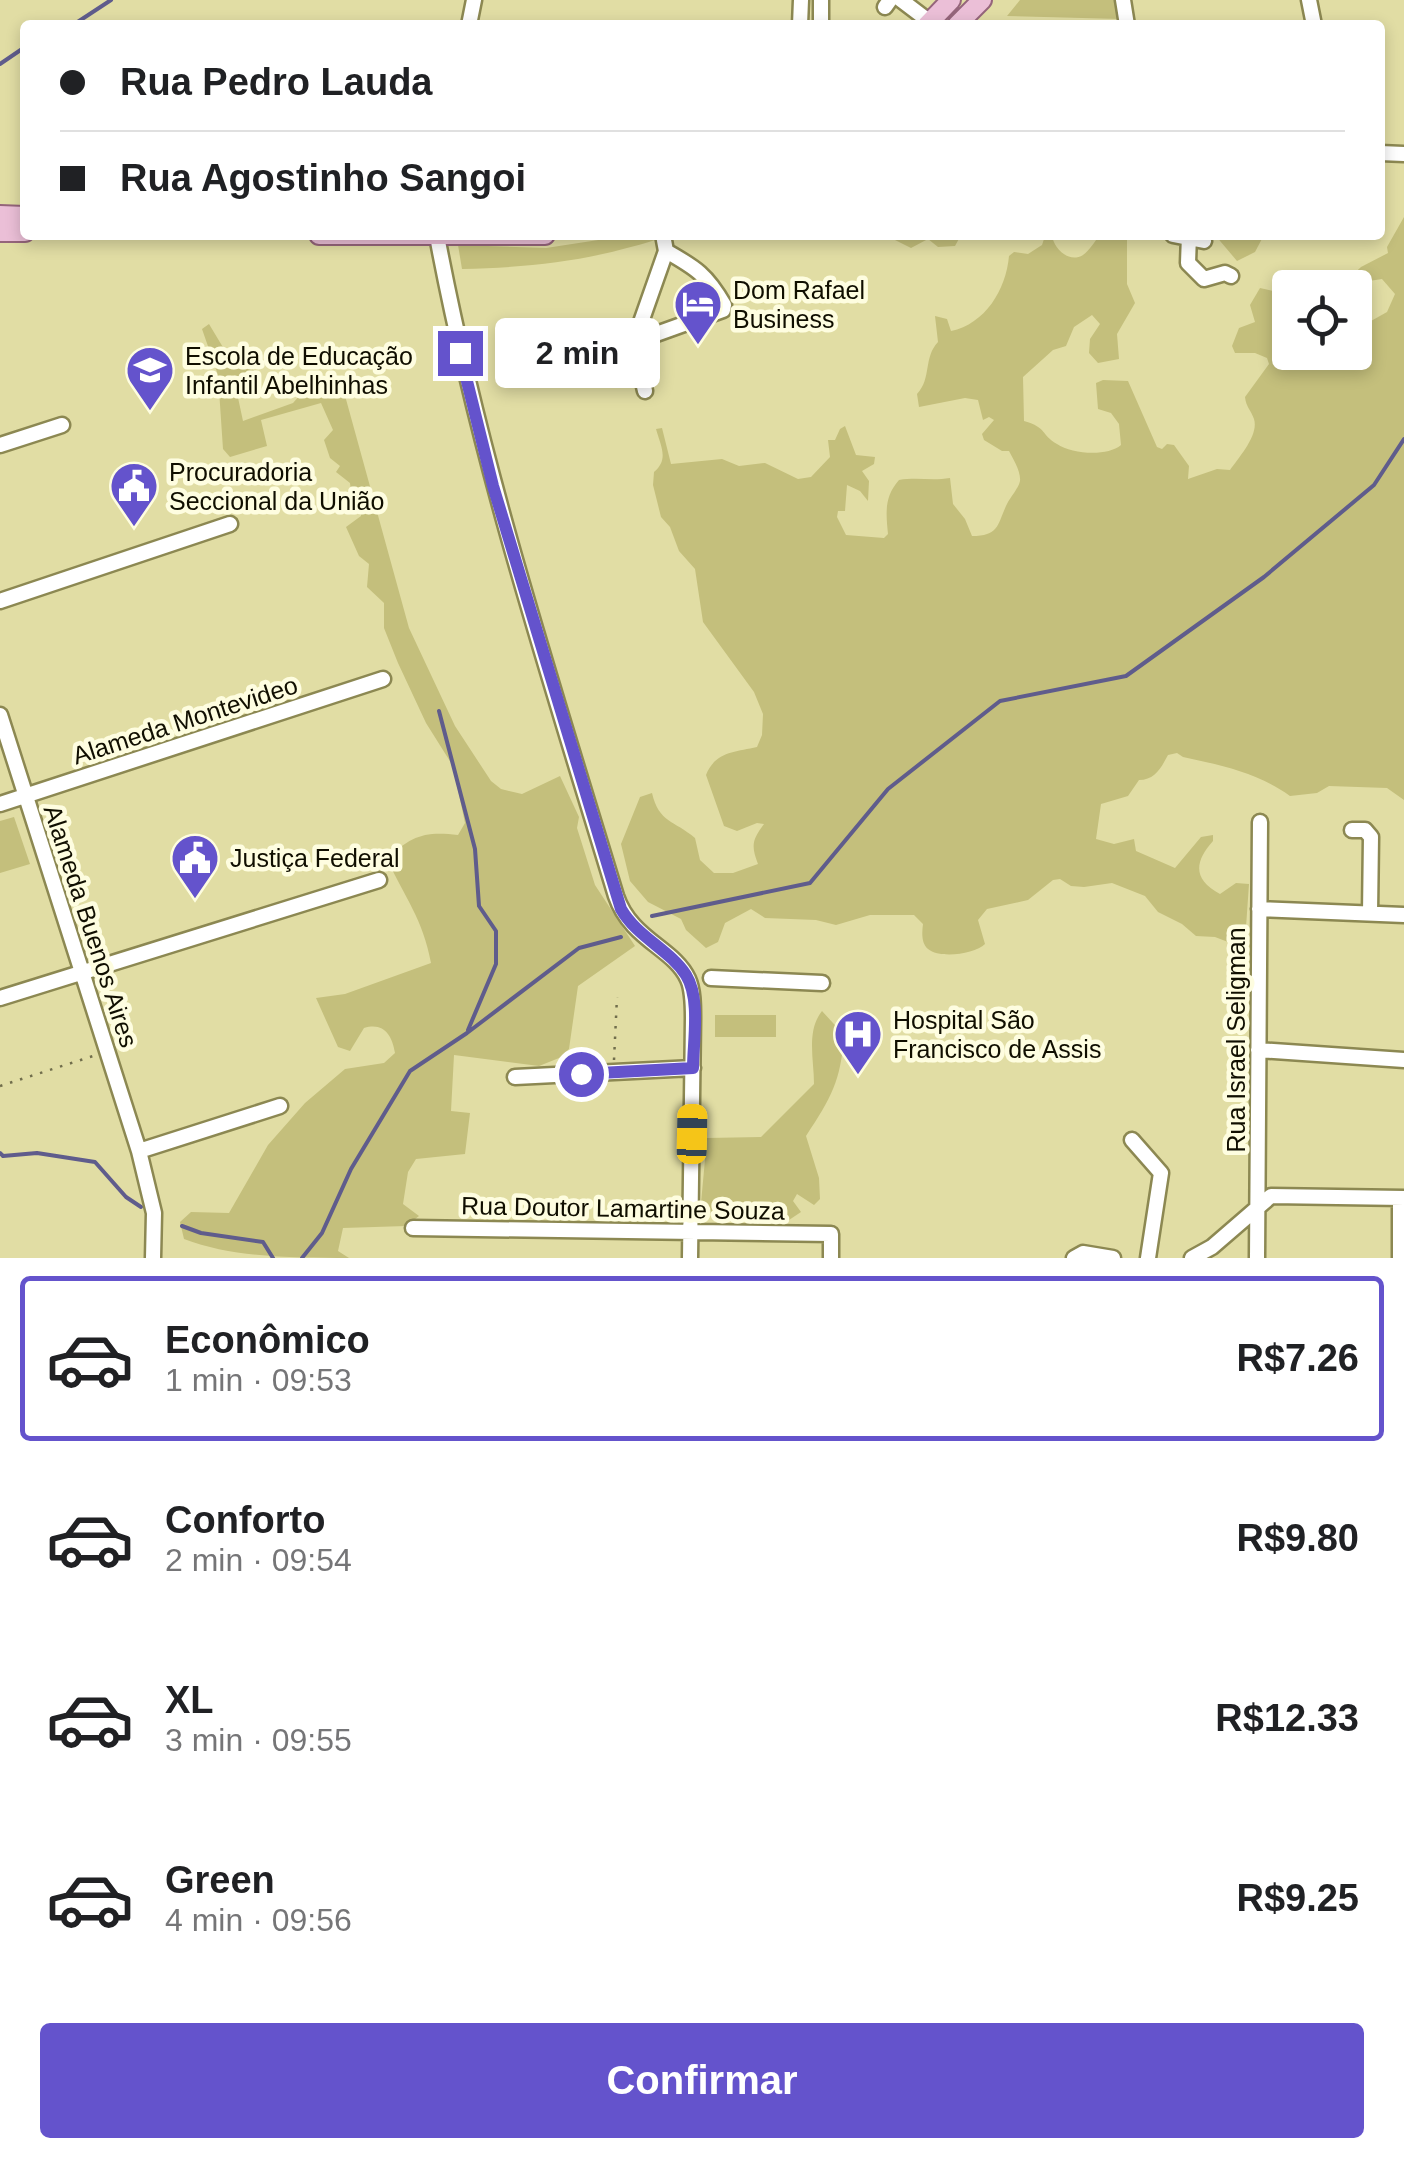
<!DOCTYPE html>
<html lang="pt">
<head>
<meta charset="utf-8">
<style>
	body { margin:0; font-family:Arial,sans-serif; background:#f2f2f2; color:#202124; height:100vh; display:flex; flex-direction:column; font-size:38px; white-space:nowrap }
	* { box-sizing:border-box; margin:0 }
	p { font-size:32px; color:#757577 }
	.icon { flex:none; width:55px; height:55px; fill:none; stroke:currentColor; stroke-width:2; stroke-linecap:round; stroke-linejoin:round }
	.map { position:relative; height:1258px; overflow:hidden }
	.details { display:flex; flex-direction:column; background:#fff; flex:1 }
	.details>* { flex:none }
	.top-card { position:absolute; left:20px; top:20px; width:1365px; height:220px; border-radius:10px; box-shadow:0 5px 15px #0003; display:grid; align-content:center; height:220px; padding:0 40px; background:#fff }
	.buttons { position:absolute; left:1272px; top:270px; display:grid; gap:20px }
	.buttons a { display:grid; place-items:center; width:100px; height:100px; border-radius:10px; background:#fff; box-shadow:0 5px 15px #0003; font-size:50px }
	.end { position:absolute; width:45px; height:45px; margin:-22px; border:12px solid #6453cc; background:#fff; box-shadow:0 0 0 5px #fff }
	.from { border-radius:50% }
	.bubble { position:absolute; height:70px; border-radius:10px; background:#fff; box-shadow:0 5px 15px #0003; font-size:32px; font-weight:700; line-height:70px; text-align:center }
	.car { position:absolute; width:30px; height:60px; margin:-30px -15px; border-radius:12px; box-shadow:0 0 8px 2px #0007; background:linear-gradient(#f5c518 24%,#345 0 40%,#f5c518 0 76%,#345 0 86%,#f5c518 0) }
	.top-card b { display:flex; align-items:center; gap:35px; height:95px; font-size:38px }
	.top-card b+b { border-top:2px solid #e0e0e0 }
	.top-card i { width:25px; height:25px; background:#202124 }
	ul { padding:18px 0 0; list-style:none }
	li { display:flex; align-items:center; gap:30px; height:165px; margin:0 20px 15px; padding:0 20px; border:5px solid transparent; border-radius:10px }
	li div { flex:1 }
	li b { display:block; font-size:38px }
	li em { font-style:normal; font-weight:700 }
	li.on { border-color:#6453cc }
	li>.icon { width:90px; height:90px; stroke-width:1.5 }
	.cta { display:flex; gap:20px; margin-top:auto; padding:20px 40px }
	.cta a { flex:1; height:115px; border-radius:10px; background:#6453cc; color:#fff; font-size:40px; font-weight:700; line-height:115px; text-align:center }
	.map>svg:first-child { display:block }
</style>
</head>
<body>
<div class="map">
<svg width="1404" height="1258" viewBox="0 0 1404 1258">
	<rect width="100%" height="100%" fill="#e1dda4"/>
	<!-- green -->
	<path fill="#c4bf7c" d="M 1020,0 L 1118,0 L 1120,19 L 1007,16 Z
		M 1404,217 L 1404,800 L 1387,788 L 1329,786 L 1317,793 L 1290,796 C 1258,773 1221,765 1183,757 L 1177,753 L 1168,755 C 1161,768 1155,780 1139,780 L 1128,796 L 1101,804 L 1096,839 L 1114,844 L 1134,839 L 1136,851 L 1175,868 L 1201,837 L 1213,835 L 1213,841 C 1194,862 1193,880 1220,894 L 1236,883 L 1249,884 L 1244,956 L 1228,942 L 1215,937 L 1196,936 L 1182,924 L 1158,912 L 1145,896 L 1112,883 L 1084,887 L 1071,886 L 1060,879 L 1053,880 L 1028,900 L 987,909 L 978,920 L 985,944 C 975,954 940,959 928,949 C 921,943 922,932 923,924 L 914,915 L 870,915 L 836,925 L 816,920 L 765,918 L 751,909 L 725,923 L 718,942 L 706,948 L 686,930 L 681,919 L 648,902 L 630,881 L 621,844 L 640,797 L 652,793 C 659,823 674,820 695,838 L 700,860 L 714,873 L 733,873 L 758,864 C 751,846 752,840 764,824 L 757,823 L 737,831 L 724,826 L 706,775 C 715,752 734,752 757,747 L 762,735 L 763,714 L 754,692 L 703,622 L 695,569 L 679,551 L 670,527 L 661,517 L 653,485 L 654,472 C 669,459 661,447 656,429 L 662,428 L 671,464 L 722,459 L 739,466 L 765,463 L 798,479 L 811,477 L 830,457 L 828,440 L 835,440 L 840,429 L 845,426 L 856,455 L 875,457 L 874,464 L 862,471 L 869,481 L 868,501 L 860,491 L 847,485 L 845,511 L 838,511 L 837,517 L 846,535 L 884,538 L 888,534 C 886,513 884,497 899,480 C 917,477 932,481 950,478 L 953,504 L 965,519 L 972,536 C 1001,536 997,523 1008,502 C 1011,497 1019,487 1020,481 C 1021,471 1013,459 1009,451 L 1002,451 L 984,440 L 982,434 L 994,420 L 989,417 L 983,420 L 978,400 L 965,398 L 919,407 L 917,394 C 932,378 923,358 938,342 L 935,316 L 947,319 L 951,331 C 985,324 1006,290 1009,256 L 1014,252 L 1028,254 L 1042,245 L 1044,239 L 1039,235 L 1052,235 C 1053,247 1068,264 1083,255 C 1089,251 1095,241 1100,235 L 1127,235 L 1127,284 L 1135,303 L 1117,334 L 1119,359 L 1098,363 L 1089,353 L 1090,339 L 1100,324 L 1092,315 L 1074,327 L 1066,346 L 1053,350 L 1023,377 L 1024,421 C 1048,428 1040,434 1057,444 C 1072,454 1107,457 1121,445 L 1119,424 L 1111,413 L 1098,409 L 1096,383 L 1103,380 L 1128,381 L 1157,447 L 1162,449 L 1167,444 L 1174,445 L 1189,466 L 1188,479 L 1217,469 L 1230,470 C 1239,457 1259,435 1254,419 C 1251,410 1246,407 1245,397 L 1269,364 L 1267,358 L 1255,353 L 1235,353 L 1232,346 L 1239,328 L 1255,322 L 1250,305 L 1260,288 L 1273,291 L 1288,281 L 1292,285 L 1290,352 L 1355,352 L 1355,330 L 1387,312 L 1395,294 L 1382,279 L 1369,281 L 1361,292 L 1363,298 L 1355,305 L 1355,288 L 1340,287 L 1361,267 L 1388,253 L 1387,247 Z
		M 631,235 L 671,235 C 595,260 541,267 462,269 L 458,245 L 546,248 Z
		M 892,235 L 961,235 L 955,246 L 938,247 L 928,239 L 911,248 L 893,239 Z
		M 1215,235 L 1264,235 L 1255,252 L 1237,261 Z
		M 209,324 L 227,354 L 247,356 L 254,371 L 234,379 L 243,421 L 293,403 L 316,377 L 326,387 L 344,392 L 409,628 L 455,726 L 491,781 L 501,789 L 522,794 L 560,776 L 579,817 L 577,828 L 595,885 L 635,946 L 578,986 L 569,1049 L 559,1058 L 539,1066 L 454,1055 L 451,1111 L 470,1113 L 465,1154 L 416,1159 L 408,1172 L 403,1204 L 419,1216 L 406,1226 L 343,1228 L 338,1251 L 349,1258 C 294,1258 234,1258 184,1239 L 180,1222 L 191,1212 L 229,1213 L 268,1145 L 305,1103 L 345,1069 L 384,1063 L 395,1053 C 392,1035 384,1022 364,1028 L 350,1051 L 338,1047 L 316,998 L 345,994 L 431,963 C 423,919 405,898 387,859 C 411,836 424,831 458,835 L 465,823 L 453,766 L 426,723 L 398,663 L 384,628 L 384,603 L 367,587 L 369,564 L 359,556 L 346,527 L 361,516 L 361,512 L 353,507 L 350,483 L 336,472 L 340,466 L 330,458 L 324,440 L 333,430 L 321,403 L 261,420 L 267,446 L 230,457 L 223,449 L 218,375 L 202,329 Z
		M 14,817 L 30,864 L 0,873 L 0,821 Z
		M 822,1011 L 844,1035 C 841,1081 831,1098 806,1136 L 819,1178 L 820,1199 L 814,1205 L 797,1194 L 793,1201 L 801,1212 L 789,1220 L 713,1216 L 701,1203 L 707,1138 L 761,1137 L 814,1084 C 814,1060 806,1031 822,1011 Z
		M 715,1015 L 776,1015 L 776,1037 L 715,1037 Z"/>
	<g fill="none" stroke-linecap="round" stroke-linejoin="round">
		<!-- stream -->
		<path stroke="#5f5c8c" stroke-width="4" d="M 73,25 L 111,0
			M 0,64 L 25,47
			M 439,711 L 475,849 L 479,906 L 496,931 L 496,964 L 468,1030
			M 652,916 L 810,883 L 888,789 L 1000,701 L 1126,676 L 1264,577 L 1374,485 L 1404,439
			M 0,1153 L 3,1156 L 37,1153 L 95,1162 L 126,1197 L 141,1207
			M 182,1226 L 201,1233 L 263,1242 L 273,1258
			M 302,1258 L 322,1233 L 351,1169 L 410,1071 L 467,1033 L 579,948 L 621,937"/>
		<!-- minor casing -->
		<g stroke="#8c8852" stroke-width="19">
			<path id="minor" d="M 821,0 L 821,25
				M 901,0 L 930,22
				M 1123,0 L 1127,25
				M 1309,0 L 1314,25
				M 885,7 L 890,0
				M 469,25 L 474,0
				M 800,25 L 801,0
				M 1380,153 L 1404,154
				M 1173,235 L 1204,241
				M 1189,235 L 1188,263 L 1204,279 L 1225,273 L 1231,276
				M 437,236 C 479,460 550,678 616,896 C 631,940 674,948 688,979 C 693,990 693,1005 693,1018 L 690,1258
				M 634,342 L 723,310 L 724,305 C 707,275 696,268 666,251
				M 645,391 L 634,342 L 666,251 L 663,235
				M 0,445 L 62,425
				M 0,601 L 230,524
				M 0,715 L 139,1151 L 154,1213 L 153,1258
				M 0,804 L 383,679
				M 1352,830 L 1365,830 L 1371,837 L 1370,913
				M 1259,909 L 1404,915
				M 711,978 L 822,983
				M 0,998 L 379,880
				M 1258,1050 L 1404,1060
				M 515,1077 L 693,1068
				M 1132,1140 L 1161,1173 L 1148,1258
				M 139,1151 L 280,1106
				M 413,1228 L 831,1234 L 831,1258
				M 1074,1258 L 1083,1253 L 1113,1258
				M 1192,1258 L 1212,1247 L 1271,1196 L 1404,1198
				M 1257,1258 L 1260,822
				M 1400,1258 L 1400,1198"/>
		</g>
		<!-- major casing -->
		<g stroke="#95657b" stroke-width="22">
			<path id="major" d="M 927,25 L 951,0
				M 957,25 L 982,0
				M 0,215 L 25,216
				M 0,232 L 25,232
				M 319,235 L 545,235"/>
		</g>
		<!-- path -->
		<path stroke="#716e4c" stroke-width="2.5" stroke-dasharray="2.5 8" stroke-linecap="butt" d="M 614,1060 L 617,997
			M 0,1086 L 93,1056"/>
		<!-- minor -->
		<use href="#minor" stroke="#fff" stroke-width="14"/>
		<!-- major -->
		<use href="#major" stroke="#ebbfd7" stroke-width="18"/>
	</g>
	<g fill="none" stroke-linecap="round" stroke-linejoin="round">
		<!-- route -->
		<path stroke="#6453cc" stroke-width="12" d="M 460,353 L 493,486 L 621,909 C 637,937 670,950 686,975 C 701,999 693,1042 693,1068 L 581,1074"/>
	</g>
	<!-- icons -->
	<defs>
		<g id="hotel-pin" transform="scale(2.5)"><path d="M0 17L-7.5 6A9.5 9.5 0 1 1 7.5 6Z" fill="#6453cc" stroke="#fefde0"/><path d="M-6-4.5h1.5V1H6V5H4.5V3h-9V5H-6ZM-4 0a1.8 1.8 0 1 1 3.6 0ZM.5 0V-2.5h3Q6-2.5 6 0Z" fill="#fff"/></g>
		<g id="school-pin" transform="scale(2.5)"><path d="M0 17L-7.5 6A9.5 9.5 0 1 1 7.5 6Z" fill="#6453cc" stroke="#fefde0"/><path d="M0-5L7-2L0 1L-7-2ZM-4 1L0 2.5L4 1V4Q0 6-4 4Z" fill="#fff"/></g>
		<g id="civic-pin" transform="scale(2.5)"><path d="M0 17L-7.5 6A9.5 9.5 0 1 1 7.5 6Z" fill="#6453cc" stroke="#fefde0"/><path d="M-.6-6.5H3V-4.5H.6V-3L4-1V1h2V6H-6V1h2V-1L-.6-3ZM-1.2 2.5V6h2.4V2.5Z" fill="#fff"/></g>
		<g id="hospital-pin" transform="scale(2.5)"><path d="M0 17L-7.5 6A9.5 9.5 0 1 1 7.5 6Z" fill="#6453cc" stroke="#fefde0"/><path d="M-5-5h3v3.5h4V-5h3V5h-3V1.5h-4V5h-3Z" fill="#fff"/></g>
	</defs>
	<g fill-rule="evenodd">
		<use href="#hotel-pin" x="698" y="304"/>
		<use href="#school-pin" x="150" y="370"/>
		<use href="#civic-pin" x="134" y="486"/>
		<use href="#civic-pin" x="195" y="858"/>
		<use href="#hospital-pin" x="858" y="1034"/>
	</g>
	<g text-anchor="middle" dominant-baseline="central" stroke-width="9" stroke-linejoin="round" paint-order="stroke">
		<!-- poi labels -->
		<g font-size="25" fill="#100e00" stroke="#fefde0" text-anchor="start">
			<text x="733" y="290">Dom Rafael<tspan x="733" dy="29">Business</tspan></text>
			<text x="185" y="356">Escola de Educação<tspan x="185" dy="29">Infantil Abelhinhas</tspan></text>
			<text x="169" y="472">Procuradoria<tspan x="169" dy="29">Seccional da União</tspan></text>
			<text x="230" y="858">Justiça Federal</text>
			<text x="893" y="1020">Hospital São<tspan x="893" dy="29">Francisco de Assis</tspan></text>
		</g>
		<!-- street labels -->
		<g font-size="25" fill="#100e00" stroke="#fefde0">
			<text transform="translate(185 720) rotate(-18)">Alameda Montevideo</text>
			<text transform="translate(91 926) rotate(72)">Alameda Buenos Aires</text>
			<text transform="translate(1236 1040) rotate(-90)">Rua Israel Seligman</text>
			<text transform="translate(623 1208) rotate(1)">Rua Doutor Lamartine Souza</text>
		</g>
	</g>
</svg>
<div class="buttons">
<a><svg class="icon" aria-label="locate" viewBox="0 0 24 24"><circle cx="12" cy="12" r="6"/><path d="M12 2v4M12 18v4M2 12h4M18 12h4"/></svg></a>
</div>
<i class="end from" style="left:581px;top:1074px"></i>
<i class="end" style="left:460px;top:353px"></i>
<div class="bubble" style="left:495px;top:318px;width:165px">2 min</div>
<i class="car" style="left:692px;top:1134px;rotate:1deg"></i>
<div class="top-card">
<b><i class="from"></i>Rua Pedro Lauda</b>
<b><i></i>Rua Agostinho Sangoi</b>
</div>
</div>
<section class="details">
<ul>
<li class="on"><svg class="icon" aria-label="car" viewBox="0 0 24 24"><path d="M5 17H2v-5l4-1 3-4h7l3 4 3 1v5h-3M9 17h6M6 11h13"/><circle cx="7" cy="17" r="2"/><circle cx="17" cy="17" r="2"/></svg><div><b>Econômico</b><p>1 min · 09:53</p></div><em>R$7.26</em></li>
<li><svg class="icon" aria-label="car" viewBox="0 0 24 24"><path d="M5 17H2v-5l4-1 3-4h7l3 4 3 1v5h-3M9 17h6M6 11h13"/><circle cx="7" cy="17" r="2"/><circle cx="17" cy="17" r="2"/></svg><div><b>Conforto</b><p>2 min · 09:54</p></div><em>R$9.80</em></li>
<li><svg class="icon" aria-label="car" viewBox="0 0 24 24"><path d="M5 17H2v-5l4-1 3-4h7l3 4 3 1v5h-3M9 17h6M6 11h13"/><circle cx="7" cy="17" r="2"/><circle cx="17" cy="17" r="2"/></svg><div><b>XL</b><p>3 min · 09:55</p></div><em>R$12.33</em></li>
<li><svg class="icon" aria-label="car" viewBox="0 0 24 24"><path d="M5 17H2v-5l4-1 3-4h7l3 4 3 1v5h-3M9 17h6M6 11h13"/><circle cx="7" cy="17" r="2"/><circle cx="17" cy="17" r="2"/></svg><div><b>Green</b><p>4 min · 09:56</p></div><em>R$9.25</em></li>
</ul>
<div class="cta"><a>Confirmar</a></div>
</section>
</body>
</html>
